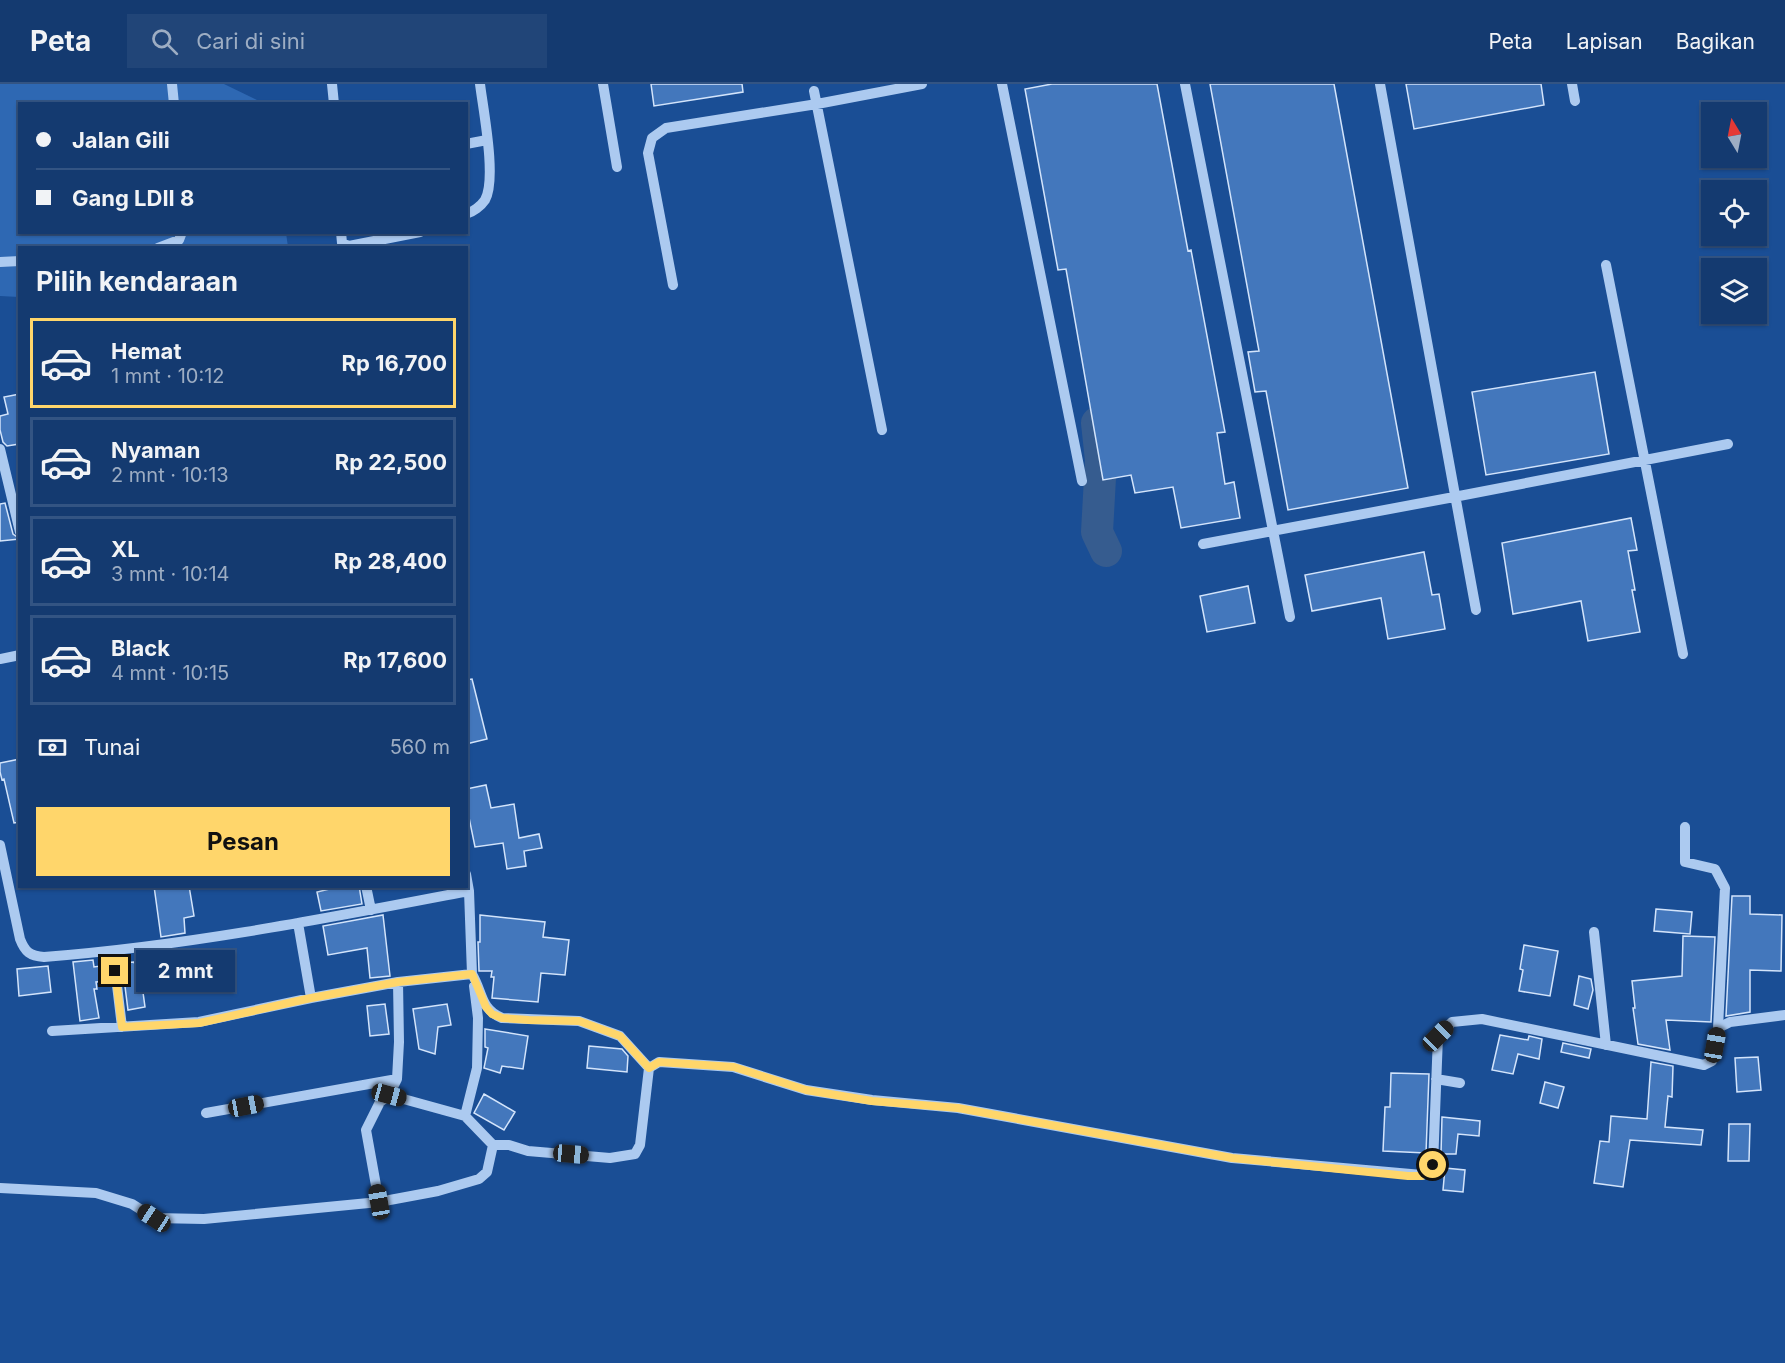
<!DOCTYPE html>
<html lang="id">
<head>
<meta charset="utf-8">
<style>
	body { margin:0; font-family:Inter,sans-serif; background:#214578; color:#f1f3f6; height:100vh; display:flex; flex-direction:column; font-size:22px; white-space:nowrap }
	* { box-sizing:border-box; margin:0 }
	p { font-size:20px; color:#9dadc3 }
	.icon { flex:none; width:33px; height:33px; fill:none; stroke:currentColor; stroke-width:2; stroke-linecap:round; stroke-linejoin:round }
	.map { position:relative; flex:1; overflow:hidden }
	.side { position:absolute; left:18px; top:162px; width:450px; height:642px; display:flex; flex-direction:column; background:#143a70; border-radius:0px; box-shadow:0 2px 4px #0004,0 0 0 2px #335483 }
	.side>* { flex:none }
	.hud { position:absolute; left:18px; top:18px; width:450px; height:132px; border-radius:0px; box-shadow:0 2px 4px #0004,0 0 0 2px #335483; display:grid; align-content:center; height:132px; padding:0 18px; background:#143a70 }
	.needle { width:39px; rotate:350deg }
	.fabs { position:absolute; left:1701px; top:18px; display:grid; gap:12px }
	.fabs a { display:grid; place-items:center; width:66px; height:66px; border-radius:0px; background:#143a70; box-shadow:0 2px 4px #0004,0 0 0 2px #335483; font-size:30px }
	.end { position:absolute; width:27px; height:27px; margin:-14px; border:8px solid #ffd66b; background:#111; box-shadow:0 0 0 3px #111 }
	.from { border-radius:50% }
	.bubble { position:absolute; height:42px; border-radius:0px; background:#143a70; box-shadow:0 2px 4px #0004,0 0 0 2px #335483; font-size:20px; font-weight:700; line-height:42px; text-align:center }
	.car { position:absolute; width:18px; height:36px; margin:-18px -9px; border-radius:8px; box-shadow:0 0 4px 2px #0007; background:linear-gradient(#222 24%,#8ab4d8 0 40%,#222 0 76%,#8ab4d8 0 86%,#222 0) }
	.hud b { display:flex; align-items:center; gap:21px; height:57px; font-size:22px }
	.hud b+b { border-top:2px solid #335483 }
	.hud i { width:15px; height:15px; background:#f1f3f6 }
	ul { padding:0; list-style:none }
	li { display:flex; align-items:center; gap:18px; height:90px; margin:0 12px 9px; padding:0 6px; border:3px solid #335483; border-radius:0px }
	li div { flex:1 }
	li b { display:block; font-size:22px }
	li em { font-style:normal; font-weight:700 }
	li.selected { border-color:#ffd66b }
	li>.icon { width:54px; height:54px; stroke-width:1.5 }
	h2 { padding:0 18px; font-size:27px; line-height:72px }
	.pay { display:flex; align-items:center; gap:15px; height:66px; padding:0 18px; font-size:22px }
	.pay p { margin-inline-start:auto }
	.button { display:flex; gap:12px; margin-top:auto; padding:12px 18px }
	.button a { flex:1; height:69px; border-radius:0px; background:#ffd66b; color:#111; font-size:24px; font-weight:700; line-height:69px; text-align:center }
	header { display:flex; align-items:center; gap:36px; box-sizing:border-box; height:84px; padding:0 30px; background:#143a70; border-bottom:2px solid #335483 }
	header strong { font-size:28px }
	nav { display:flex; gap:33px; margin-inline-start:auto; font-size:21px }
	.search { width:420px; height:54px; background:#214578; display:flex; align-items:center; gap:15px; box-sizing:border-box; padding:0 21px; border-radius:0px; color:#9dadc3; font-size:22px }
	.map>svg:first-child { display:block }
</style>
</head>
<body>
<header>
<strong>Peta</strong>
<div class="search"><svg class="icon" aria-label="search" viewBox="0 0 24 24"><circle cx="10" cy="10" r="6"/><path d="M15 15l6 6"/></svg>Cari di sini</div>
<nav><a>Peta</a><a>Lapisan</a><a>Bagikan</a></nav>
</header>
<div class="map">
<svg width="1785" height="1279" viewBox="0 0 1785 1279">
	<rect width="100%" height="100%" fill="#1a4e95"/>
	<!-- green -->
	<path fill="#2e68b3" d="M 0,0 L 224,0 L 263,19 L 20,20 L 20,148 L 286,149 L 288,163 L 20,164 L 19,213 L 0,212 Z"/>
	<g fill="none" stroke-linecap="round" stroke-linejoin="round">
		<!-- river -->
		<path stroke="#365c8f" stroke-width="32" d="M 1097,339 L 1101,376 L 1097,448 L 1106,467"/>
	</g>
	<!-- building -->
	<path fill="#4377bc" stroke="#d3e4fb" stroke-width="1.5" d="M 651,0 L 742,0 L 743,8 L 654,22 Z
		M 1052,0 L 1157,0 L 1188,167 L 1191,166 L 1225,348 L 1217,349 L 1225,400 L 1234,398 L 1240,434 L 1181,444 L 1173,403 L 1135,409 L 1131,391 L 1103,396 L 1066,185 L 1058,186 L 1025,5 Z
		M 1210,0 L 1334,0 L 1408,404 L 1288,426 L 1266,307 L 1255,308 L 1248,268 L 1259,267 Z
		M 1406,0 L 1541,0 L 1544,21 L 1414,45 Z
		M 1595,288 L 1609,370 L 1486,391 L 1472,308 Z
		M 20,310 L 20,357 L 19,360 L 7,362 L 3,358 L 0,346 L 0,332 L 8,330 L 4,313 Z
		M 5,419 L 13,450 L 20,455 L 0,457 L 0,420 Z
		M 1631,434 L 1637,466 L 1628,467 L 1635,506 L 1632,506 L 1640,548 L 1588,557 L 1581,517 L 1513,530 L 1502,459 Z
		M 1424,468 L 1432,511 L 1439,510 L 1445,545 L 1388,555 L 1381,514 L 1312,527 L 1305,491 Z
		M 1248,502 L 1255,539 L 1207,548 L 1200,512 Z
		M 472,595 L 487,655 L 466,660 L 466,596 Z
		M 20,675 L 20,738 L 14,739 L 4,695 L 2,696 L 0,688 L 0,679 Z
		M 486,701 L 491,724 L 514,720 L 519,754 L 539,750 L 542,764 L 524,767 L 526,782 L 507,785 L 503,759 L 475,763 L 466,719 L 466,705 Z
		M 154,802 L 189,802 L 194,832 L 184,834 L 185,849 L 161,853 Z
		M 342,802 L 359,802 L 362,820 L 321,827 L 317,808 Z
		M 1732,812 L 1750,812 L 1750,830 L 1782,831 L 1781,887 L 1750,886 L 1750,928 L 1726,932 Z
		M 1656,825 L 1692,828 L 1690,850 L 1654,847 Z
		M 383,831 L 390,892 L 370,894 L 367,864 L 328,871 L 323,842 Z
		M 480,831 L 545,838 L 543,853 L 569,856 L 565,891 L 541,889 L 538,918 L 492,914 L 494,893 L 491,893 L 492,887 L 479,887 L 478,858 L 480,858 Z
		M 1683,852 L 1715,853 L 1711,938 L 1666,936 L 1670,966 L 1638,960 L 1633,924 L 1635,924 L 1632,897 L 1682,892 Z
		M 1524,861 L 1558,867 L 1550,912 L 1519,907 L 1523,886 L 1520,885 Z
		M 93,876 L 94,883 L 107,881 L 109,897 L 96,898 L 97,905 L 94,905 L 99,934 L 80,937 L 73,878 Z
		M 134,878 L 135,881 L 150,879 L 153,899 L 142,901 L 145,923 L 128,926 L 122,879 Z
		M 48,882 L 51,908 L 19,912 L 17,885 Z
		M 1579,892 L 1591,895 L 1593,906 L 1588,925 L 1574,921 Z
		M 385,920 L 389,950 L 370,952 L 367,922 Z
		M 447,920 L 451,941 L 438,943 L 435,970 L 419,965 L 413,925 Z
		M 485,945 L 528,952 L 523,985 L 502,982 L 500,989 L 484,984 L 488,964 L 485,963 Z
		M 1500,951 L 1528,956 L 1529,952 L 1542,955 L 1539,975 L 1518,970 L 1513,990 L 1492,986 Z
		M 1563,959 L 1591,965 L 1589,974 L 1561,968 Z
		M 589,962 L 622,965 L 628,972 L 627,988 L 587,984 Z
		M 1758,973 L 1761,1006 L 1737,1008 L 1735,974 Z
		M 1651,978 L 1673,982 L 1672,1013 L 1668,1012 L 1665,1043 L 1703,1046 L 1701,1061 L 1630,1056 L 1623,1103 L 1594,1099 L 1600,1057 L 1609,1058 L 1611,1032 L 1647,1035 Z
		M 1391,989 L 1429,990 L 1426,1069 L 1383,1067 L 1385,1023 L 1390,1023 Z
		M 1545,998 L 1564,1003 L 1558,1024 L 1540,1019 Z
		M 484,1010 L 515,1028 L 504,1046 L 474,1029 Z
		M 1442,1033 L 1480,1037 L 1479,1052 L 1458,1050 L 1456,1070 L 1441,1070 Z
		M 1729,1040 L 1750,1040 L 1749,1077 L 1728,1077 Z
		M 1445,1084 L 1465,1086 L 1463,1108 L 1443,1106 Z"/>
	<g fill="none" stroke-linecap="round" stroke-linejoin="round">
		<!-- minor -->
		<path stroke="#accaf0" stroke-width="10" d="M 172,0 L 174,20
			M 332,0 L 334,20
			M 603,0 L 617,83
			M 1002,0 L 1082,397
			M 1185,0 L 1290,533
			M 1380,0 L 1476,526
			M 1572,0 L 1575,17
			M 814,7 L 882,346
			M 466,60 L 487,56
			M 466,130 C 473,128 481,122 485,116 C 497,95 483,25 480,0
			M 341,148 L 342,159 L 349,162 L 420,148
			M 158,164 L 179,156 L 182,148
			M 0,178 L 20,177
			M 1606,181 L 1683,570
			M 673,201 L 648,69 L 652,54 L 666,44 L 817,20 L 922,0
			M 0,365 L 20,448
			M 1203,460 L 1454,413 L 1728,360
			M 0,575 L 20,571
			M 0,761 L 20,855 C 25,868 30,872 44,873 C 187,862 328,834 469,807
			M 366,802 L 371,826
			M 298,839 L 311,914
			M 1594,848 L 1606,961
			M 113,868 L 122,943
			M 472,890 C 483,908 480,925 502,934 L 579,937 L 620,952 L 649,984
			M 1718,944 L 1730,938 L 1785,931
			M 52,947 L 199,938 L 311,914 L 398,898 L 472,890 L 469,807 L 466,790
			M 649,984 L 659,978 L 733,983 L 806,1006 L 872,1016 L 958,1024 L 1232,1074 L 1422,1091 L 1430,1088 L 1433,1081 L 1438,952 L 1452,938 L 1482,935 L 1704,981 L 1712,977 L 1718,944 L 1725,804 L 1715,785 L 1685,778 L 1685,743
			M 1436,995 L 1460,999
			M 389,1011 L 465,1032 L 493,1061
			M 206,1029 L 397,995
			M 465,1032 L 477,984 L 478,934 L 474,902
			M 493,1061 L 509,1061 L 528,1067 L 610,1074 L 635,1070 L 640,1061 L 649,984
			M 0,1104 L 96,1109 L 132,1120 L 154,1134 L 204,1135 L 379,1118 L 438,1107 L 479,1095 L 487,1088 L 493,1061
			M 379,1118 L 366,1046 L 380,1018 L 389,1011 L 397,995 L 399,958 L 398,898"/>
	</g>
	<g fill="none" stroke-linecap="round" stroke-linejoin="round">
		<!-- route -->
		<path stroke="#ffd66b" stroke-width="8" d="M 115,887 L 122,943 L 199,939 L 311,914 L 398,898 L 472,890 L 486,923 L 492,930 L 502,934 L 529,936 L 579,937 L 620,952 L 649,984 L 659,978 L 734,983 L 806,1006 L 872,1017 L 958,1024 L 1232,1074 L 1408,1092 L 1422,1092 L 1430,1088 L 1433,1081"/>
	</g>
</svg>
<div class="fabs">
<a><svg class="needle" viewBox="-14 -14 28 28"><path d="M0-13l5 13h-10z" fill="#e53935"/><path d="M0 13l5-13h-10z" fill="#9dadc3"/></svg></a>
<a><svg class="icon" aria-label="locate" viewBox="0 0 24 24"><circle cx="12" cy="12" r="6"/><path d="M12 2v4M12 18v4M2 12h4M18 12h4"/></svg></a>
<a><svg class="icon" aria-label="layers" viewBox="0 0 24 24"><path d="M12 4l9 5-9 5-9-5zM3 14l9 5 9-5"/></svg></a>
</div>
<i class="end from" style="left:1433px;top:1081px"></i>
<i class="end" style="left:115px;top:887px"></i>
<div class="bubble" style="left:136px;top:866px;width:99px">2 mnt</div>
<i class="car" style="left:1438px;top:952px;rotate:45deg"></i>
<i class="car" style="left:1715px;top:961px;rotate:10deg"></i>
<i class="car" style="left:389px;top:1011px;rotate:105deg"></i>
<i class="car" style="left:246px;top:1022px;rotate:79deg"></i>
<i class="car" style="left:571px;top:1070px;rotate:95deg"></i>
<i class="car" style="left:379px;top:1118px;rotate:350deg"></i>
<i class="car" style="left:154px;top:1134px;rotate:303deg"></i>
<div class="hud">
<b><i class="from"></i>Jalan Gili</b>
<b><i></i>Gang LDII 8</b>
</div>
<section class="side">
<h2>Pilih kendaraan</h2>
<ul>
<li class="selected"><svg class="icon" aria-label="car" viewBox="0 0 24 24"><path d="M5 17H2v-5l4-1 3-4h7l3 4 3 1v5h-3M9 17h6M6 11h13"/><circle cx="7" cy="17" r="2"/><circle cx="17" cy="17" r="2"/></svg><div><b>Hemat</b><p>1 mnt · 10:12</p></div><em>Rp 16,700</em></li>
<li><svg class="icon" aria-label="car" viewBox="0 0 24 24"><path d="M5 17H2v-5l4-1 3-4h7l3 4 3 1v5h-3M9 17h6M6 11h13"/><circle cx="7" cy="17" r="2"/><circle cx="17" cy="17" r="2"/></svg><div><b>Nyaman</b><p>2 mnt · 10:13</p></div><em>Rp 22,500</em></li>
<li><svg class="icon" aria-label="car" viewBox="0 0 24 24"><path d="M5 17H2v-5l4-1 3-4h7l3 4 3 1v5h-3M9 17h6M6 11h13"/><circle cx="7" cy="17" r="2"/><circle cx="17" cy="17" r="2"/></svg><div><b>XL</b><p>3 mnt · 10:14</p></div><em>Rp 28,400</em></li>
<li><svg class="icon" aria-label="car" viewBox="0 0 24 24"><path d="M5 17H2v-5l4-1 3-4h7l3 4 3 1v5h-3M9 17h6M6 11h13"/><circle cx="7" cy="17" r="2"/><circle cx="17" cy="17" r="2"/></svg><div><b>Black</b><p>4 mnt · 10:15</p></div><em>Rp 17,600</em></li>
</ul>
<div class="pay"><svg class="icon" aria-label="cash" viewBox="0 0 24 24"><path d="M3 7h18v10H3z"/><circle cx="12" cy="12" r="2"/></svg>Tunai<p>560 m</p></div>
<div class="button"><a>Pesan</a></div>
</section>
</div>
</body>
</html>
